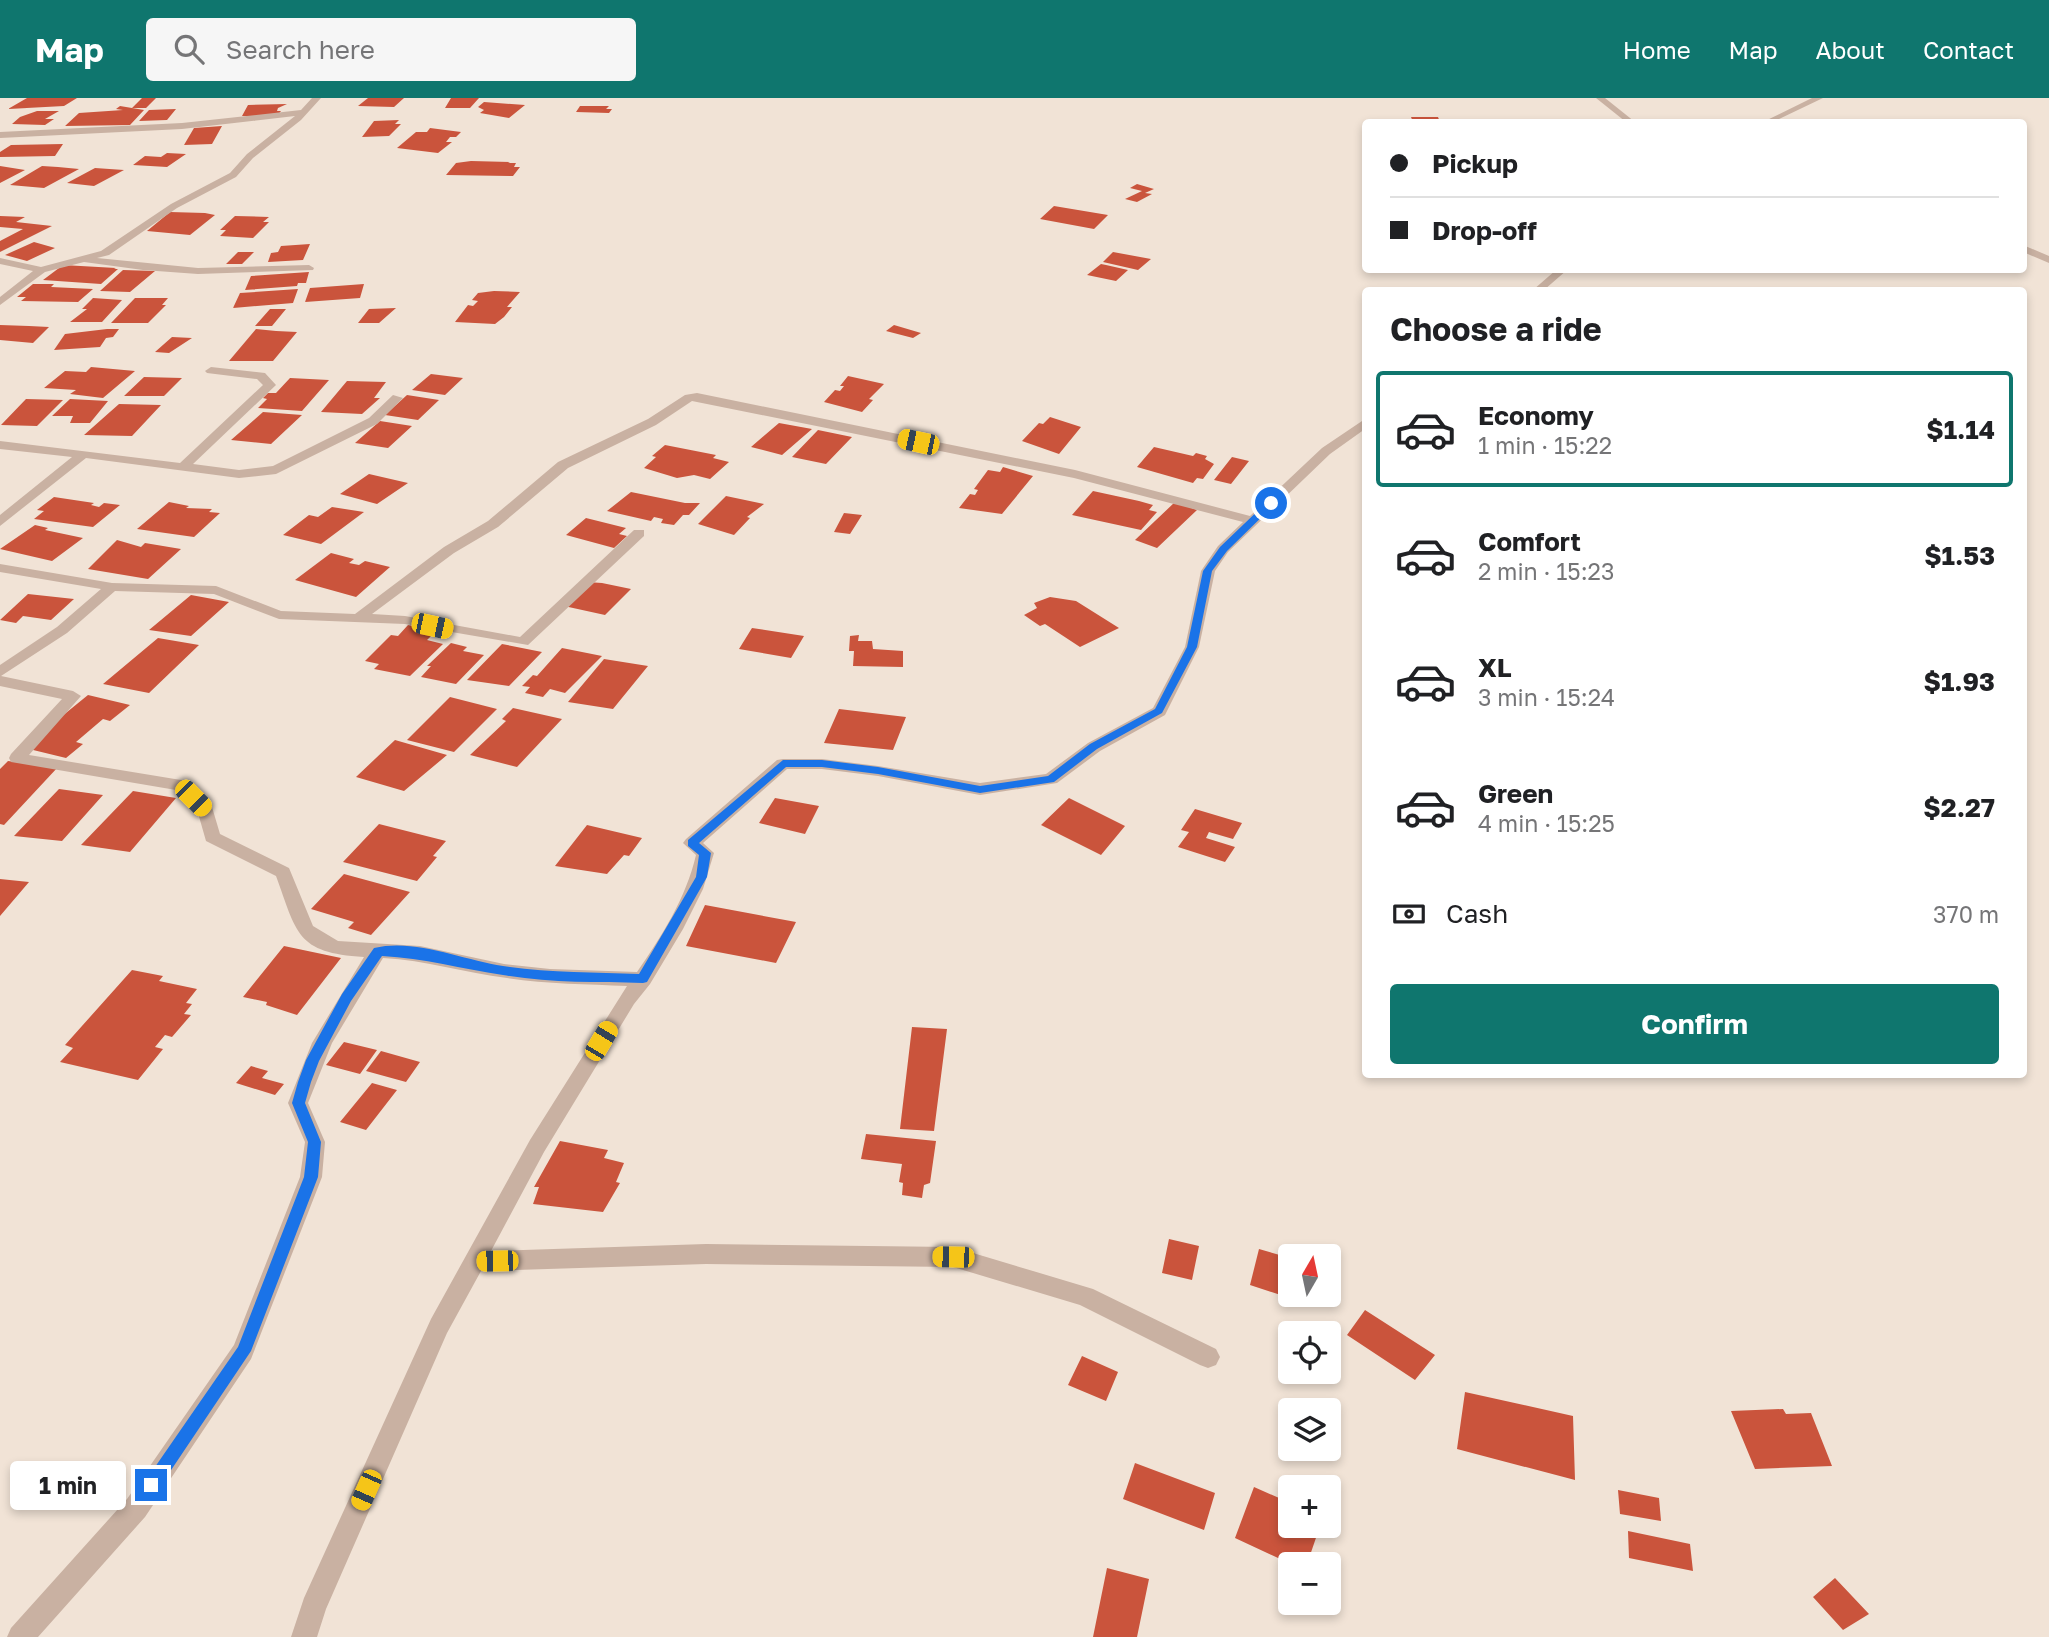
<!DOCTYPE html>
<html lang="en">
<head>
<meta charset="utf-8">
<style>
	body { margin:0; font-family:"Golos Text",sans-serif; background:#f6f6f6; color:#202124; height:100vh; display:flex; flex-direction:column; font-size:26px; white-space:nowrap }
	* { box-sizing:border-box; margin:0 }
	p { font-size:23px; color:#757577 }
	.icon { flex:none; width:38px; height:38px; fill:none; stroke:currentColor; stroke-width:2; stroke-linecap:round; stroke-linejoin:round }
	.map { position:relative; flex:1; overflow:hidden }
	.panel { position:absolute; left:1362px; top:189px; width:665px; height:791px; display:flex; flex-direction:column; background:#fff; border-radius:7px; box-shadow:0 4px 10px #0003 }
	.panel>* { flex:none }
	.top-card { position:absolute; left:1362px; top:21px; width:665px; height:154px; border-radius:7px; box-shadow:0 4px 10px #0003; display:grid; align-content:center; height:154px; padding:0 28px; background:#fff }
	.needle { width:46px; rotate:9deg }
	.buttons { position:absolute; left:1278px; top:1146px; display:grid; gap:14px }
	.buttons a { display:grid; place-items:center; width:63px; height:63px; border-radius:7px; background:#fff; box-shadow:0 4px 10px #0003; font-size:35px }
	.end { position:absolute; width:32px; height:32px; margin:-16px; border:9px solid #1a73e8; background:#fff; box-shadow:0 0 0 4px #fff }
	.from { border-radius:50% }
	.bubble { position:absolute; height:49px; border-radius:7px; background:#fff; box-shadow:0 4px 10px #0003; font-size:23px; font-weight:700; line-height:49px; text-align:center }
	.car { position:absolute; width:21px; height:42px; margin:-21px -10px; border-radius:9px; box-shadow:0 0 5px 2px #0007; background:linear-gradient(#f5c518 24%,#345 0 40%,#f5c518 0 76%,#345 0 86%,#f5c518 0) }
	.top-card b { display:flex; align-items:center; gap:24px; height:66px; font-size:26px }
	.top-card b+b { border-top:2px solid #e0e0e0 }
	.top-card i { width:18px; height:18px; background:#202124 }
	ul { padding:0; list-style:none }
	li { display:flex; align-items:center; gap:21px; height:116px; margin:0 14px 10px; padding:0 14px; border:4px solid transparent; border-radius:7px }
	li div { flex:1 }
	li b { display:block; font-size:26px }
	li em { font-style:normal; font-weight:700 }
	li.on { border-color:#0f766e }
	li>.icon { width:63px; height:63px; stroke-width:1.5 }
	h2 { padding:0 28px; font-size:32px; line-height:84px }
	.pay { display:flex; align-items:center; gap:18px; height:77px; padding:0 28px; font-size:26px }
	.pay p { margin-inline-start:auto }
	.primary-button { display:flex; gap:14px; margin-top:auto; padding:14px 28px }
	.primary-button a { flex:1; height:80px; border-radius:7px; background:#0f766e; color:#fff; font-size:28px; font-weight:700; line-height:80px; text-align:center }
	header { display:flex; align-items:center; gap:42px; box-sizing:border-box; height:98px; padding:0 35px; background:#0f766e; color:#fff }
	header strong { font-size:33px }
	nav { display:flex; gap:38px; margin-inline-start:auto; font-size:24px }
	.search { width:490px; height:63px; background:#f6f6f6; display:flex; align-items:center; gap:18px; box-sizing:border-box; padding:0 24px; border-radius:7px; color:#757577; font-size:26px }
	.map>svg:first-child { display:block }
</style>
</head>
<body>
<header>
<strong>Map</strong>
<div class="search"><svg class="icon" aria-label="search" viewBox="0 0 24 24"><circle cx="10" cy="10" r="6"/><path d="M15 15l6 6"/></svg>Search here</div>
<nav><a>Home</a><a>Map</a><a>About</a><a>Contact</a></nav>
</header>
<div class="map">
<svg width="2049" height="1539" viewBox="0 0 2049 1539">
	<rect width="100%" height="100%" fill="#f1e3d6"/>
	<!-- building -->
	<path fill="#ca543c" d="M 27,0 L 77,0 L 64,8 L 8,11 Z
		M 142,0 L 156,0 L 146,10 L 132,10 Z
		M 368,0 L 404,0 L 394,9 L 358,8 Z
		M 451,0 L 479,0 L 470,10 L 445,10 Z
		M 484,4 L 525,7 L 509,20 L 480,15 L 484,12 L 478,9 Z
		M 287,6 L 278,10 L 277,13 L 281,13 L 277,18 L 242,18 L 248,7 Z
		M 120,8 L 144,12 L 130,27 L 65,28 L 79,15 L 123,12 L 116,11 Z
		M 580,8 L 609,8 L 606,11 L 612,11 L 609,15 L 576,14 Z
		M 176,11 L 167,22 L 139,23 L 149,12 Z
		M 37,13 L 59,13 L 45,21 L 54,21 L 45,27 L 12,26 L 20,19 Z
		M 1411,19 L 1438,19 L 1440,24 L 1413,24 Z
		M 399,22 L 395,26 L 401,26 L 389,38 L 362,39 L 374,23 Z
		M 222,28 L 212,46 L 184,47 L 194,30 Z
		M 430,30 L 461,34 L 456,39 L 450,39 L 446,44 L 452,44 L 438,55 L 397,50 L 416,34 L 427,34 Z
		M 63,46 L 55,58 L 0,59 L 0,54 L 11,47 Z
		M 167,55 L 186,56 L 167,69 L 133,67 L 145,58 L 161,59 Z
		M 471,63 L 510,64 L 508,65 L 516,65 L 514,69 L 520,69 L 513,78 L 446,77 L 456,65 Z
		M 0,68 L 25,72 L 0,85 Z
		M 42,68 L 58,69 L 79,71 L 44,90 L 10,87 Z
		M 95,70 L 124,72 L 94,88 L 67,85 Z
		M 1137,86 L 1154,91 L 1145,95 L 1152,96 L 1137,104 L 1125,101 L 1142,93 L 1130,90 Z
		M 1054,108 L 1108,117 L 1094,131 L 1040,121 Z
		M 170,114 L 205,115 L 215,117 L 190,137 L 147,133 Z
		M 0,118 L 25,119 L 16,124 L 52,128 L 0,154 L 0,143 L 23,131 L 0,129 Z
		M 235,118 L 269,119 L 263,124 L 269,124 L 253,140 L 220,138 L 226,132 L 220,132 Z
		M 34,144 L 55,150 L 27,163 L 5,157 Z
		M 310,146 L 303,162 L 268,164 L 271,155 L 278,154 L 281,148 Z
		M 238,154 L 254,154 L 242,166 L 226,166 Z
		M 1113,154 L 1151,161 L 1138,172 L 1103,164 Z
		M 1101,166 L 1106,167 L 1128,172 L 1116,183 L 1087,177 Z
		M 63,167 L 116,170 L 114,171 L 118,171 L 101,186 L 43,182 Z
		M 123,172 L 155,173 L 130,194 L 100,193 Z
		M 309,174 L 306,185 L 298,185 L 297,188 L 245,192 L 251,178 Z
		M 33,186 L 54,186 L 51,189 L 93,191 L 78,204 L 21,203 L 26,199 L 17,199 Z
		M 364,186 L 360,200 L 305,204 L 310,190 Z
		M 298,191 L 293,205 L 233,210 L 240,195 Z
		M 494,193 L 520,194 L 507,209 L 512,209 L 504,219 L 495,226 L 455,224 L 468,207 L 473,208 L 478,203 L 472,202 L 478,195 Z
		M 93,200 L 122,202 L 102,224 L 70,224 L 87,211 L 82,211 Z
		M 135,200 L 168,200 L 162,207 L 166,207 L 148,225 L 111,225 Z
		M 396,210 L 379,225 L 358,225 L 369,211 Z
		M 270,211 L 286,211 L 272,228 L 255,228 Z
		M 0,227 L 29,228 L 49,229 L 33,245 L 0,242 Z
		M 894,227 L 921,235 L 913,240 L 886,233 Z
		M 107,231 L 119,231 L 113,239 L 106,240 L 100,249 L 54,252 L 65,236 Z
		M 256,231 L 276,233 L 297,234 L 273,263 L 229,263 Z
		M 172,239 L 192,240 L 169,255 L 155,254 Z
		M 91,269 L 135,273 L 103,300 L 70,296 L 76,292 L 44,290 L 65,273 L 86,274 Z
		M 431,276 L 463,280 L 445,297 L 412,292 Z
		M 848,278 L 884,286 L 869,301 L 873,302 L 862,314 L 824,304 L 835,292 L 840,293 L 844,288 L 840,288 Z
		M 144,279 L 182,280 L 164,298 L 124,298 Z
		M 290,280 L 329,282 L 302,313 L 258,310 L 267,301 L 263,300 L 268,295 L 276,295 Z
		M 347,283 L 386,284 L 374,300 L 380,300 L 362,316 L 321,314 Z
		M 407,297 L 439,302 L 418,322 L 385,317 Z
		M 26,301 L 63,302 L 37,328 L 1,327 Z
		M 70,301 L 108,303 L 90,325 L 70,325 L 73,318 L 52,318 Z
		M 119,306 L 161,307 L 132,338 L 84,337 Z
		M 263,314 L 302,317 L 271,346 L 231,342 Z
		M 1050,319 L 1081,329 L 1059,356 L 1022,343 L 1039,325 L 1043,326 Z
		M 380,323 L 412,328 L 388,350 L 355,345 Z
		M 779,325 L 812,331 L 782,357 L 751,349 Z
		M 818,332 L 852,339 L 826,366 L 792,359 Z
		M 665,347 L 716,357 L 713,360 L 729,364 L 710,381 L 694,377 L 677,380 L 644,370 L 656,359 L 652,358 Z
		M 1154,349 L 1193,358 L 1196,355 L 1207,358 L 1205,361 L 1214,366 L 1203,381 L 1197,380 L 1193,385 L 1137,369 Z
		M 1232,359 L 1249,363 L 1231,386 L 1214,382 Z
		M 1003,369 L 1033,378 L 1002,416 L 959,410 L 970,396 L 975,397 L 978,392 L 974,391 L 988,372 L 1000,374 Z
		M 369,376 L 408,385 L 377,406 L 340,396 Z
		M 1093,393 L 1139,403 L 1153,407 L 1149,412 L 1157,414 L 1141,432 L 1072,417 Z
		M 631,394 L 685,405 L 700,405 L 689,417 L 683,417 L 674,427 L 661,425 L 663,421 L 654,419 L 651,423 L 607,413 Z
		M 726,398 L 764,406 L 747,419 L 750,420 L 734,437 L 698,426 Z
		M 54,399 L 94,405 L 91,407 L 99,409 L 104,405 L 120,407 L 93,429 L 34,421 L 44,413 L 37,412 Z
		M 169,404 L 189,408 L 186,410 L 212,411 L 209,414 L 220,415 L 194,439 L 137,431 Z
		M 1175,404 L 1197,412 L 1157,450 L 1135,442 Z
		M 332,409 L 364,414 L 321,446 L 283,437 L 309,417 L 318,419 Z
		M 844,415 L 862,417 L 850,436 L 834,434 Z
		M 586,420 L 626,430 L 619,436 L 627,438 L 614,450 L 566,437 Z
		M 35,427 L 48,430 L 45,432 L 83,440 L 52,463 L 0,451 Z
		M 117,442 L 141,449 L 145,445 L 181,451 L 148,481 L 88,471 Z
		M 331,455 L 354,461 L 349,465 L 359,467 L 365,463 L 390,469 L 356,499 L 295,482 Z
		M 587,484 L 602,485 L 631,491 L 605,517 L 564,508 Z
		M 28,496 L 74,501 L 51,522 L 23,518 L 16,525 L 0,522 Z
		M 191,497 L 229,504 L 191,538 L 149,532 Z
		M 1050,499 L 1076,503 L 1119,530 L 1080,549 L 1045,526 L 1040,528 L 1024,517 L 1037,510 L 1034,505 Z
		M 408,527 L 436,533 L 427,542 L 443,546 L 410,578 L 374,571 L 379,566 L 365,563 L 391,537 L 398,538 Z
		M 752,530 L 804,538 L 791,560 L 739,551 Z
		M 859,537 L 858,543 L 872,543 L 873,551 L 903,553 L 903,569 L 853,568 L 854,553 L 849,553 L 850,538 Z
		M 158,540 L 199,547 L 149,595 L 103,586 Z
		M 451,545 L 467,549 L 463,553 L 484,557 L 456,586 L 421,579 L 431,568 L 427,568 Z
		M 502,546 L 542,554 L 509,588 L 467,582 Z
		M 562,550 L 602,558 L 565,595 L 550,591 L 543,599 L 525,595 L 530,589 L 522,588 L 533,577 L 537,578 Z
		M 604,561 L 648,568 L 613,611 L 568,604 Z
		M 88,597 L 130,607 L 110,623 L 103,621 L 76,644 L 83,646 L 66,660 L 29,651 L 40,636 Z
		M 450,599 L 497,611 L 454,654 L 407,642 Z
		M 513,610 L 562,621 L 517,669 L 470,657 L 506,623 L 502,621 Z
		M 839,611 L 906,619 L 893,652 L 824,645 Z
		M 395,642 L 447,657 L 404,693 L 356,679 Z
		M 8,663 L 58,669 L 4,727 L 0,726 L 0,671 Z
		M 59,691 L 103,697 L 62,743 L 14,738 Z
		M 133,693 L 176,700 L 130,754 L 81,747 Z
		M 775,700 L 819,708 L 805,736 L 759,725 Z
		M 1069,700 L 1125,728 L 1101,757 L 1041,727 Z
		M 1195,711 L 1242,725 L 1233,741 L 1209,734 L 1206,740 L 1235,749 L 1225,764 L 1178,749 L 1189,734 L 1181,732 Z
		M 379,726 L 446,743 L 433,758 L 437,759 L 417,783 L 343,764 Z
		M 587,727 L 642,740 L 629,758 L 624,757 L 607,776 L 555,768 Z
		M 344,776 L 410,794 L 371,837 L 348,830 L 354,824 L 311,811 Z
		M 0,781 L 29,784 L 0,818 Z
		M 705,807 L 796,824 L 776,865 L 686,848 Z
		M 284,848 L 341,860 L 297,917 L 266,907 L 267,904 L 243,899 Z
		M 132,872 L 163,878 L 159,883 L 197,891 L 186,905 L 192,906 L 184,916 L 191,917 L 172,939 L 165,937 L 155,949 L 163,951 L 138,982 L 60,964 L 73,950 L 65,947 Z
		M 912,929 L 947,931 L 934,1033 L 900,1031 Z
		M 344,944 L 377,952 L 360,976 L 326,967 Z
		M 381,953 L 420,964 L 406,984 L 366,973 Z
		M 251,968 L 268,973 L 262,980 L 284,986 L 275,997 L 236,985 Z
		M 372,985 L 397,992 L 366,1032 L 340,1024 Z
		M 866,1036 L 936,1043 L 930,1085 L 924,1087 L 922,1100 L 902,1097 L 903,1085 L 899,1084 L 902,1066 L 861,1061 Z
		M 560,1043 L 608,1052 L 604,1060 L 624,1065 L 616,1084 L 620,1085 L 603,1114 L 533,1106 L 539,1089 L 534,1089 Z
		M 1169,1141 L 1199,1148 L 1192,1182 L 1162,1175 Z
		M 1259,1151 L 1290,1160 L 1290,1197 L 1298,1197 L 1296,1202 L 1250,1187 Z
		M 1365,1212 L 1435,1257 L 1415,1282 L 1347,1237 Z
		M 1082,1258 L 1118,1274 L 1106,1303 L 1068,1287 Z
		M 1465,1294 L 1573,1318 L 1575,1382 L 1457,1351 Z
		M 1783,1311 L 1786,1316 L 1811,1315 L 1832,1368 L 1755,1371 L 1731,1313 Z
		M 1135,1365 L 1215,1395 L 1204,1432 L 1123,1401 Z
		M 1254,1389 L 1286,1403 L 1283,1412 L 1290,1415 L 1290,1428 L 1328,1428 L 1328,1422 L 1331,1423 L 1326,1438 L 1318,1434 L 1307,1466 L 1291,1466 L 1235,1440 Z
		M 1618,1392 L 1659,1400 L 1661,1423 L 1620,1416 Z
		M 1628,1433 L 1690,1446 L 1693,1473 L 1629,1460 Z
		M 1107,1470 L 1149,1481 L 1137,1539 L 1093,1539 Z
		M 1835,1480 L 1869,1516 L 1843,1532 L 1813,1499 Z"/>
	<g fill="none" stroke-linecap="round" stroke-linejoin="round">
		<!-- street -->
		<path fill="#c9b1a2" fill-rule="evenodd" d="M 312,0 L 321,0 L 301,22 L 253,60 L 236,79 L 177,110 L 109,157 L 97,160 L 198,170 L 309,167 L 314,170 L 313,172 L 198,176 L 143,172 L 84,164 L 45,174 L 0,207 L 0,199 L 33,173 L 0,166 L 0,160 L 41,169 L 101,153 L 171,106 L 230,75 L 247,56 L 295,18 L 182,31 L 0,40 L 0,34 L 182,25 L 301,12 Z
			M 1596,0 L 1605,0 L 1635,24 L 1626,24 Z
			M 1812,0 L 1823,0 L 1773,24 L 1763,24 Z
			M 2023,147 L 2049,158 L 2049,165 L 2023,154 Z
			M 1556,172 L 1567,172 L 1544,192 L 1533,192 Z
			M 211,269 L 265,275 L 276,287 L 193,366 L 239,372 L 273,368 L 369,320 L 393,297 L 403,300 L 377,326 L 276,376 L 239,380 L 86,360 L 0,428 L 0,417 L 72,359 L 0,351 L 0,343 L 180,365 L 263,287 L 257,281 L 207,275 L 205,273 Z
			M 697,295 L 1075,372 L 1250,418 L 1322,350 L 1365,321 L 1365,331 L 1330,356 L 1228,454 L 1215,473 L 1199,549 L 1165,617 L 1100,653 L 1057,685 L 980,697 L 878,678 L 822,671 L 787,671 L 703,745 L 714,755 L 703,791 L 683,831 L 650,886 L 634,906 L 544,1054 L 491,1153 L 706,1146 L 953,1149 L 1093,1191 L 1216,1251 L 1220,1259 L 1216,1267 L 1208,1270 L 1200,1267 L 1080,1207 L 953,1169 L 706,1166 L 481,1173 L 447,1235 L 326,1511 L 317,1539 L 291,1539 L 304,1500 L 431,1221 L 530,1042 L 627,888 C 587,886 547,886 507,880 C 465,875 426,862 383,860 L 332,945 L 308,1005 L 325,1044 L 322,1079 L 251,1261 L 145,1419 L 38,1539 L 7,1539 L 11,1530 L 127,1401 L 234,1247 L 300,1079 L 305,1044 L 288,1005 L 312,945 L 364,859 C 296,855 297,835 276,778 L 206,743 L 198,715 L 176,692 L 11,664 L 9,660 L 11,656 L 62,601 L 0,588 L 0,567 L 57,529 L 101,491 L 0,474 L 0,466 L 112,485 L 216,488 L 281,513 L 355,516 L 444,449 L 488,423 L 558,364 L 648,321 L 685,297 ZM 692,303 L 1074,380 L 1243,424 L 1218,448 L 1201,473 L 1185,549 L 1153,610 L 1088,645 L 1046,676 L 980,685 L 878,668 L 822,661 L 783,661 L 777,662 L 686,741 L 683,745 L 696,757 C 686,800 662,838 637,874 L 550,871 L 504,866 L 420,848 L 338,843 L 313,828 L 289,770 L 220,736 L 212,709 L 187,683 L 29,657 L 81,598 L 73,593 L 1,578 L 67,535 L 115,493 L 214,496 L 279,521 L 405,526 L 528,547 L 644,438 L 644,432 L 634,432 L 520,539 L 405,518 L 372,516 L 454,455 L 498,429 L 568,370 L 656,327 Z"/>
	</g>
	<!-- route -->
	<path fill="#1a73e8" d="M 1268,403 L 1276,405 L 1227,453 L 1212,473 L 1197,549 L 1162,615 L 1097,651 L 1054,684 L 980,695 L 878,676 L 822,669 L 786,669 L 699,745 L 711,755 L 707,779 L 647,884 L 643,885 C 597,884 549,885 503,877 C 462,871 424,860 382,858 L 351,903 L 319,963 L 311,984 L 305,1005 L 321,1044 L 318,1079 L 251,1253 L 157,1393 L 146,1393 L 146,1382 L 238,1249 L 304,1079 L 308,1044 L 292,1005 L 298,984 L 306,962 L 342,896 L 374,850 C 415,840 463,862 503,868 C 548,875 594,874 639,876 L 696,779 L 699,757 L 688,748 L 688,742 L 783,662 L 822,662 L 878,669 L 980,688 L 1048,678 L 1090,646 L 1155,611 L 1187,549 L 1203,473 L 1220,449 Z"/>
</svg>
<div class="buttons">
<a><svg class="needle" viewBox="-14 -14 28 28"><path d="M0-13l5 13h-10z" fill="#e53935"/><path d="M0 13l5-13h-10z" fill="#757577"/></svg></a>
<a><svg class="icon" aria-label="locate" viewBox="0 0 24 24"><circle cx="12" cy="12" r="6"/><path d="M12 2v4M12 18v4M2 12h4M18 12h4"/></svg></a>
<a><svg class="icon" aria-label="layers" viewBox="0 0 24 24"><path d="M12 4l9 5-9 5-9-5zM3 14l9 5 9-5"/></svg></a>
<a>+</a>
<a>−</a>
</div>
<i class="end from" style="left:1271px;top:405px"></i>
<i class="end" style="left:151px;top:1387px"></i>
<div class="bubble" style="left:10px;top:1363px;width:116px">1 min</div>
<i class="car" style="left:918px;top:344px;rotate:282deg"></i>
<i class="car" style="left:432px;top:528px;rotate:102deg"></i>
<i class="car" style="left:193px;top:700px;rotate:135deg"></i>
<i class="car" style="left:601px;top:943px;rotate:31deg"></i>
<i class="car" style="left:953px;top:1159px;rotate:271deg"></i>
<i class="car" style="left:497px;top:1163px;rotate:269deg"></i>
<i class="car" style="left:366px;top:1392px;rotate:204deg"></i>
<div class="top-card">
<b><i class="from"></i>Pickup</b>
<b><i></i>Drop-off</b>
</div>
<section class="panel">
<h2>Choose a ride</h2>
<ul>
<li class="on"><svg class="icon" aria-label="car" viewBox="0 0 24 24"><path d="M5 17H2v-5l4-1 3-4h7l3 4 3 1v5h-3M9 17h6M6 11h13"/><circle cx="7" cy="17" r="2"/><circle cx="17" cy="17" r="2"/></svg><div><b>Economy</b><p>1 min · 15:22</p></div><em>$1.14</em></li>
<li><svg class="icon" aria-label="car" viewBox="0 0 24 24"><path d="M5 17H2v-5l4-1 3-4h7l3 4 3 1v5h-3M9 17h6M6 11h13"/><circle cx="7" cy="17" r="2"/><circle cx="17" cy="17" r="2"/></svg><div><b>Comfort</b><p>2 min · 15:23</p></div><em>$1.53</em></li>
<li><svg class="icon" aria-label="car" viewBox="0 0 24 24"><path d="M5 17H2v-5l4-1 3-4h7l3 4 3 1v5h-3M9 17h6M6 11h13"/><circle cx="7" cy="17" r="2"/><circle cx="17" cy="17" r="2"/></svg><div><b>XL</b><p>3 min · 15:24</p></div><em>$1.93</em></li>
<li><svg class="icon" aria-label="car" viewBox="0 0 24 24"><path d="M5 17H2v-5l4-1 3-4h7l3 4 3 1v5h-3M9 17h6M6 11h13"/><circle cx="7" cy="17" r="2"/><circle cx="17" cy="17" r="2"/></svg><div><b>Green</b><p>4 min · 15:25</p></div><em>$2.27</em></li>
</ul>
<div class="pay"><svg class="icon" aria-label="cash" viewBox="0 0 24 24"><path d="M3 7h18v10H3z"/><circle cx="12" cy="12" r="2"/></svg>Cash<p>370 m</p></div>
<div class="primary-button"><a>Confirm</a></div>
</section>
</div>
</body>
</html>
